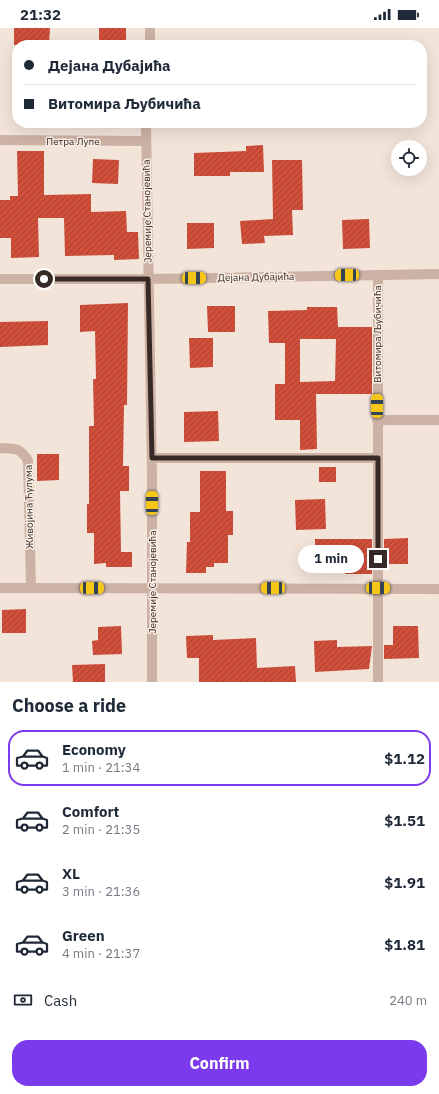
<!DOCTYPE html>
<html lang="en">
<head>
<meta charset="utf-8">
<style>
	body { margin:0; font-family:"IBM Plex Sans",sans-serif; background:#f2f2f3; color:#1f2937; height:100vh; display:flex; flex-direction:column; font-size:15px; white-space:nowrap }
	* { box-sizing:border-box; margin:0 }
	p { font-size:13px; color:#747a83 }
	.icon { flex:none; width:22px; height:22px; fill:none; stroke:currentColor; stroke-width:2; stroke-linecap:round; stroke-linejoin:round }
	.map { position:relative; height:654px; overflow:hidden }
	.sheet { display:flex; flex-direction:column; background:#fff; flex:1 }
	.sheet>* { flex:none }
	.banner { position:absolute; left:12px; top:12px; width:415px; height:88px; border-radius:16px; box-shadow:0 4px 16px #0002; display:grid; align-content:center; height:88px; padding:0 12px; background:#fff }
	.tools { position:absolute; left:391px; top:112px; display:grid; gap:8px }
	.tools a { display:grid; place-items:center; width:36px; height:36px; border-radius:50%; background:#fff; box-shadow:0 4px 16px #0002; font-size:20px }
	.end { position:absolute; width:18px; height:18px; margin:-9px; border:5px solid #372a26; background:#fff; box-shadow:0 0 0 2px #fff }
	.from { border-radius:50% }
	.bubble { position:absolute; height:28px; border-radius:14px; background:#fff; box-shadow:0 4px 16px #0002; font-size:13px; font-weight:800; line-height:28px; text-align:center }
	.car { position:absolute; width:12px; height:24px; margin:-12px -6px; border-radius:5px; box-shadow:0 0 3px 1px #0007; background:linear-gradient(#f5c518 24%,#345 0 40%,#f5c518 0 76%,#345 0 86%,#f5c518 0) }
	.banner b { display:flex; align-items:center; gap:14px; height:38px; font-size:15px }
	.banner b+b { border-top:1px solid #e0e1e3 }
	.banner i { width:10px; height:10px; background:#1f2937 }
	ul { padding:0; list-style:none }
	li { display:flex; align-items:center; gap:12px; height:56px; margin:0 8px 6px; padding:0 4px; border:2px solid transparent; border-radius:16px }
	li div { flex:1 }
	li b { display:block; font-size:15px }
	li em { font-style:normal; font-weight:800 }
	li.selected { border-color:#7c3aed }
	li>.icon { width:36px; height:36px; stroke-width:1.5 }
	h2 { padding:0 12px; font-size:18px; line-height:48px }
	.pay { display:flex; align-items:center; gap:10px; height:44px; padding:0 12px; font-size:15px }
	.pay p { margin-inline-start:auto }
	.action { display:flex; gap:8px; margin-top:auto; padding:8px 12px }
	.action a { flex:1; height:46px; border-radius:16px; background:#7c3aed; color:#fff; font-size:16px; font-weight:800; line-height:46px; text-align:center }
	.status { display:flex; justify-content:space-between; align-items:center; height:28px; padding:0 20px; background:#fff; direction:ltr }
	.status svg { height:11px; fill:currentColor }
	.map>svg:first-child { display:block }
</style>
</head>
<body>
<div class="status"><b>21:32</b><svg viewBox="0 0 49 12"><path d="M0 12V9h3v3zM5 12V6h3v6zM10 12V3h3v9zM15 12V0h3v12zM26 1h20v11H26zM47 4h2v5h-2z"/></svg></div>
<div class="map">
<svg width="439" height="654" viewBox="0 0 439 654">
	<defs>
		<pattern id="building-hatch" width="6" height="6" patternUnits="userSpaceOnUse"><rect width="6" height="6" fill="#d04f3a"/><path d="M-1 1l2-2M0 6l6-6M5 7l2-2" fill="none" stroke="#aa4231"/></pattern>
	</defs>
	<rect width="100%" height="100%" fill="#f3e4d9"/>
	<!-- building -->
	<path fill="url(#building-hatch)" fill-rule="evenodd" d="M 14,0 L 50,0 L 49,17 L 14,17 Z
		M 99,0 L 126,0 L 126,17 L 99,17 Z
		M 263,117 L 264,144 L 230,144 L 230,148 L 194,148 L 194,125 L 246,123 L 246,118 Z
		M 17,123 L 44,123 L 44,167 L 91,166 L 91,184 L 126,183 L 127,204 L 138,204 L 139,231 L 114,232 L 114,227 L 65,228 L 64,190 L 38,190 L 39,229 L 11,230 L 11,210 L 0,210 L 0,172 L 10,172 L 10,168 L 18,168 Z
		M 93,131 L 119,132 L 118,156 L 92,155 Z
		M 272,132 L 302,132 L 303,182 L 292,182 L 293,207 L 264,208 L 265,215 L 242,216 L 240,193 L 273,191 Z
		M 369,191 L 370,220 L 343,221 L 342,192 Z
		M 187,195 L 214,195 L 214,220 L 187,221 Z
		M 128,275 L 127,377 L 124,377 L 123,438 L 129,438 L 129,463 L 120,463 L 121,524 L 132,524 L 132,539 L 106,539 L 106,535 L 94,536 L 94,505 L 87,505 L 87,476 L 89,476 L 89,398 L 94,398 L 93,351 L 96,351 L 95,303 L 80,304 L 80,277 Z
		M 207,278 L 235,278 L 235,304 L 208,304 Z
		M 307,279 L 337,279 L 338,299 L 372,299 L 372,366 L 316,366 L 317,421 L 300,422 L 300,392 L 275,392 L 275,356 L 285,356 L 285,315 L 269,315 L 268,283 L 307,282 ZM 300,311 L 336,311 L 335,353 L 300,354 Z
		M 48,293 L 48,317 L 0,319 L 0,294 Z
		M 189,310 L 213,310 L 213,339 L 190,340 Z
		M 218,383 L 219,413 L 184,414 L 184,384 Z
		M 37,426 L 59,426 L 59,452 L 37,453 Z
		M 319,439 L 336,439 L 336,454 L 319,454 Z
		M 200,443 L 226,443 L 226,483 L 233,483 L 233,507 L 228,507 L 228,535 L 214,535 L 214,539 L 206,539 L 206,545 L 186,545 L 187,514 L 190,514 L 190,484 L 200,484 Z
		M 325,471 L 326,501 L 296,502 L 295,472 Z
		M 408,510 L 408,536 L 384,536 L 384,511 Z
		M 315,511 L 372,511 L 372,546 L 345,546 L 345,540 L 315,540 Z
		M 26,581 L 26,605 L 2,605 L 2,582 Z
		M 121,598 L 122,626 L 93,627 L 92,613 L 98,612 L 98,599 Z
		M 393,598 L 418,598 L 419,630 L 384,631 L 384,617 L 393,617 Z
		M 213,607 L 213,612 L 256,610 L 257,640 L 295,638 L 296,654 L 199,654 L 199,630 L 187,630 L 186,608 Z
		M 337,612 L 337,619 L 372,618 L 369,641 L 315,644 L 314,613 Z
		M 105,636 L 105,654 L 73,654 L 72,637 Z"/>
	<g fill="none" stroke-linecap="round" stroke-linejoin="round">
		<!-- minor -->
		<path stroke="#ccb2a4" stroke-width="10" d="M 150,17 L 150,0
			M 146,95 L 152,447 L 152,654
			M 0,112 L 146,113
			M 378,247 L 378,654
			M 0,251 L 148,251 L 439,246
			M 377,392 L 439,392
			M 0,420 C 15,421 20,419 28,433 L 31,560
			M 152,430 L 378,430
			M 0,560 L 439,561"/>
	</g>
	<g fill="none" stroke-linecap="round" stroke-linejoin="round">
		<!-- route -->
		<path stroke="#372a26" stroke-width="5" d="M 44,251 L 148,251 L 152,430 L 378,430 L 378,531"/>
	</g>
	<g text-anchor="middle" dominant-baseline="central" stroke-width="3" stroke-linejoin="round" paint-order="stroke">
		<!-- street labels -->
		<g font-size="10" fill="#372a26" stroke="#fbefe5">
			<text x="73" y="113">Петра Лупе</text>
			<text transform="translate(147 183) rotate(-91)">Јеремије Станојевића</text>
			<text transform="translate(256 249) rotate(-1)">Дејана Дубајића</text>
			<text transform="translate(377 306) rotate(-90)">Витомира Љубичића</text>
			<text transform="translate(29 479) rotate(-91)">Живојина Ћулума</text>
			<text transform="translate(152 554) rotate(-90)">Јеремије Станојевића</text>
		</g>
	</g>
</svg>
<div class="tools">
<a><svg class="icon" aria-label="locate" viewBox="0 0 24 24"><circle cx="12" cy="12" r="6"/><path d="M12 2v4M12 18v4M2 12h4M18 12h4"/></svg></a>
</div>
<i class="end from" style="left:44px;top:251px"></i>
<i class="end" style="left:378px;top:531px"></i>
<div class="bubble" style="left:298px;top:517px;width:66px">1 min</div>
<i class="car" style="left:347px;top:247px;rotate:269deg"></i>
<i class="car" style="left:194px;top:250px;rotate:89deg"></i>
<i class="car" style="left:377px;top:378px;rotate:0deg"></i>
<i class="car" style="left:152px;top:475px;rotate:0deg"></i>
<i class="car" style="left:92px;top:560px;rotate:90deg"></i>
<i class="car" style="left:273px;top:560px;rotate:270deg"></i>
<i class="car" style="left:378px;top:560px;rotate:90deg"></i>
<div class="banner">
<b><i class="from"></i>Дејана Дубајића</b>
<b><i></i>Витомира Љубичића</b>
</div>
</div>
<section class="sheet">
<h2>Choose a ride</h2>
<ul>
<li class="selected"><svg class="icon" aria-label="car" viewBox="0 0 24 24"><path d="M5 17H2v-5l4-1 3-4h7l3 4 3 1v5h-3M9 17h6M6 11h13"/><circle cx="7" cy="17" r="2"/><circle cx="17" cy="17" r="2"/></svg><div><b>Economy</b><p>1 min · 21:34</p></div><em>$1.12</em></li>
<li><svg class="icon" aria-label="car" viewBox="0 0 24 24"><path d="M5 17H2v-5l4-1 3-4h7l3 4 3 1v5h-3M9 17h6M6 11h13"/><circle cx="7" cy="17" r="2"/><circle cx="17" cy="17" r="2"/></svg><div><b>Comfort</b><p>2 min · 21:35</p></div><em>$1.51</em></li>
<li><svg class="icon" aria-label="car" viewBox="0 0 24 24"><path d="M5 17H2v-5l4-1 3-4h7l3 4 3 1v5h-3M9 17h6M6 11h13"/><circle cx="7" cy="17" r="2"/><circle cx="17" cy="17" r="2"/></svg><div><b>XL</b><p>3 min · 21:36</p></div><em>$1.91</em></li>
<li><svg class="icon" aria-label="car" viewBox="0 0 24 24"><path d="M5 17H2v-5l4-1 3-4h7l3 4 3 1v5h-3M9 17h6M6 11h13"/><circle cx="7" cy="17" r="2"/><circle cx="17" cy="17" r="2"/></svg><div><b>Green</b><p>4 min · 21:37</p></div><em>$1.81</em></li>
</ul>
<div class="pay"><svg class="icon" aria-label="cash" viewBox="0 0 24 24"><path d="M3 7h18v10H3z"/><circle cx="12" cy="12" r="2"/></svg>Cash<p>240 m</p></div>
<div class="action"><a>Confirm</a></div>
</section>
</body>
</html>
